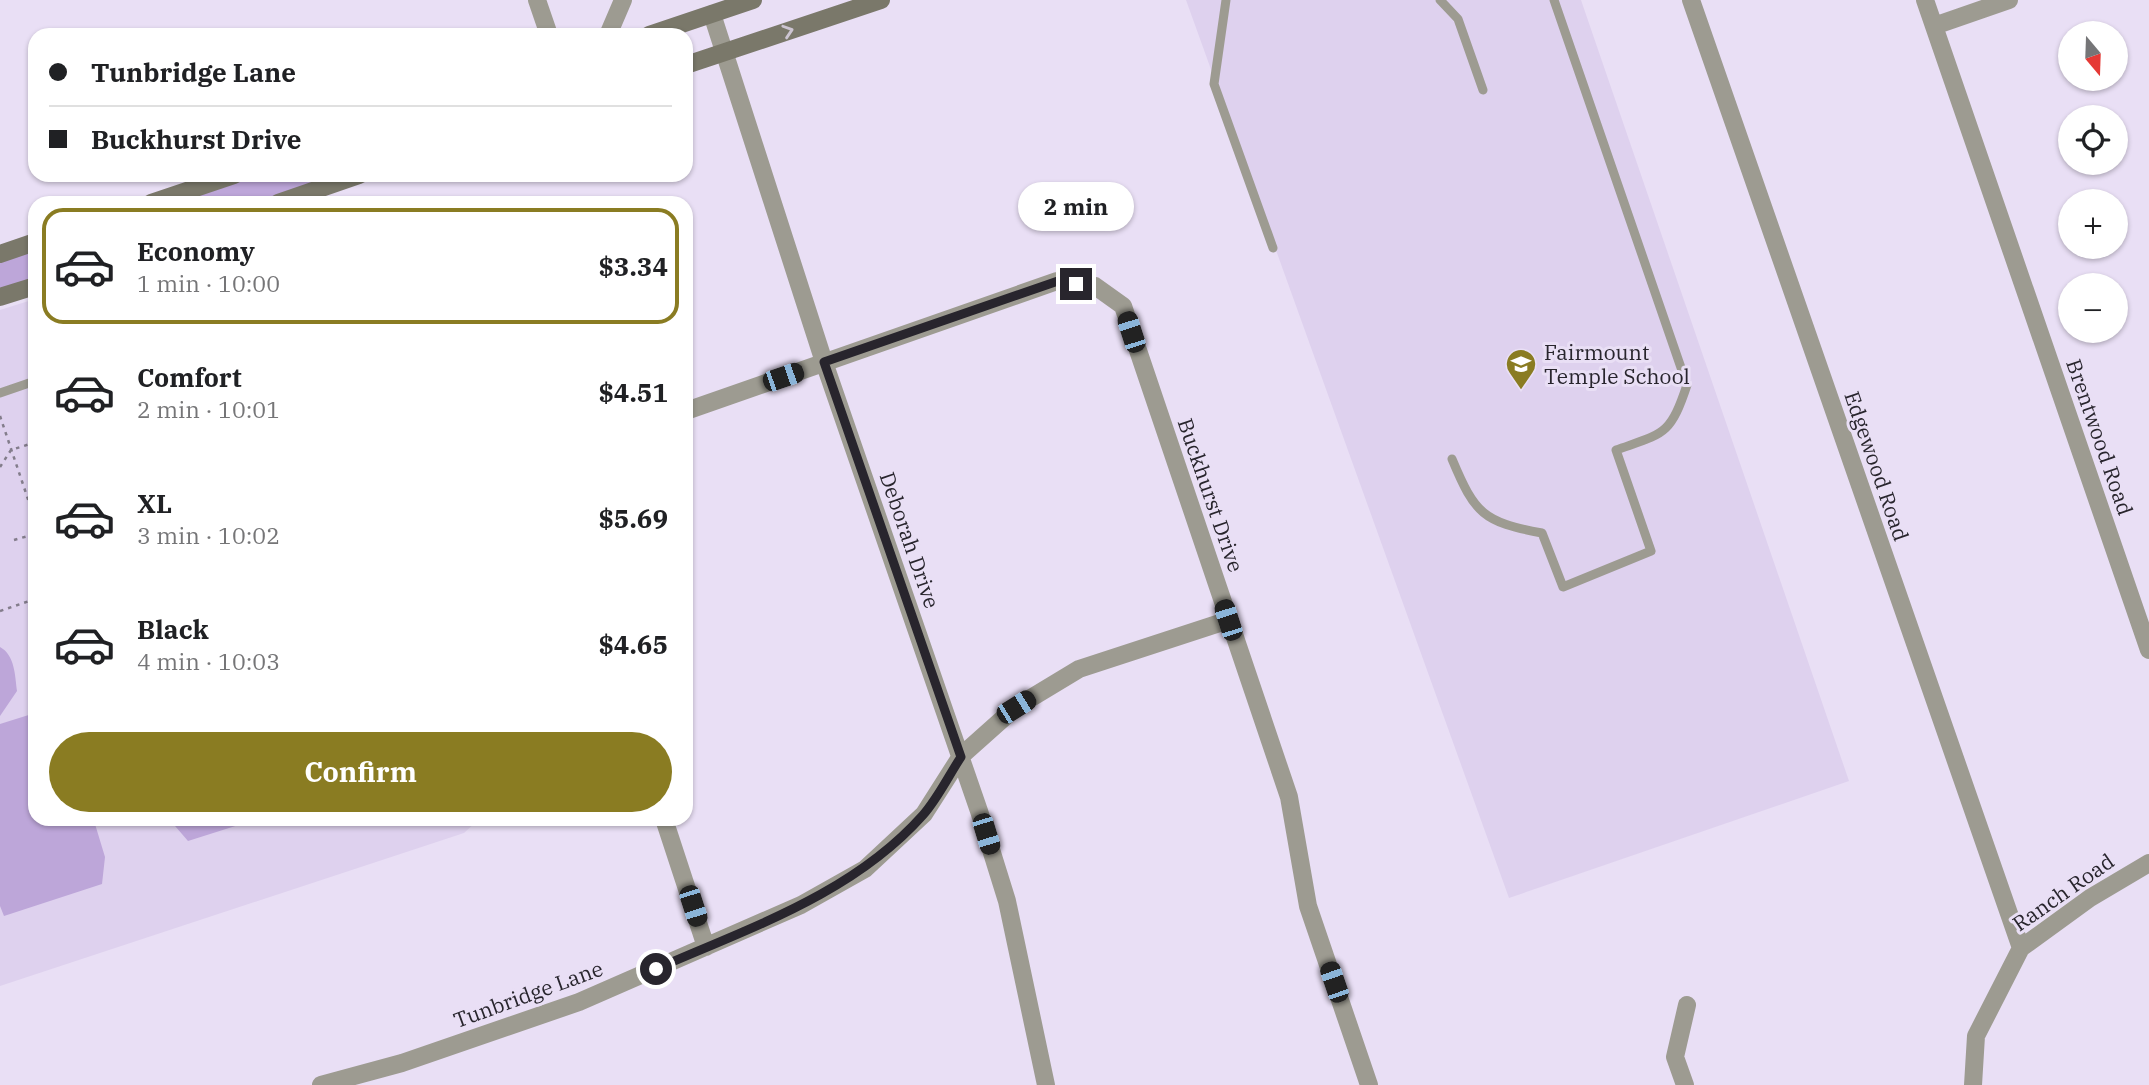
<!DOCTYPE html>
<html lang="en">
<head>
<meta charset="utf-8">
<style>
	body { margin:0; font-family:"IBM Plex Serif",serif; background:#f2f2f2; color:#202124; height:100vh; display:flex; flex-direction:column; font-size:26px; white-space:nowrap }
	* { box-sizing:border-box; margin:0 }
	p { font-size:23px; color:#757577 }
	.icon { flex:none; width:38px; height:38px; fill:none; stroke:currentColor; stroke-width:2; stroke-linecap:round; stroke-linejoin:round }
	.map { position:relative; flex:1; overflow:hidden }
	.panel { position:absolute; left:28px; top:196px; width:665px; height:630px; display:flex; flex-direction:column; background:#fff; border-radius:21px; box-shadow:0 2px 5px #0004 }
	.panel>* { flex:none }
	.banner { position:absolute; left:28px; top:28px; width:665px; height:154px; border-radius:21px; box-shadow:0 2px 5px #0004; display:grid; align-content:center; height:154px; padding:0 21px; background:#fff }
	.needle { width:46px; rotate:161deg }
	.tools { position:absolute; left:2058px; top:21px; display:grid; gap:14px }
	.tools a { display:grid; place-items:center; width:70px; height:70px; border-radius:50%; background:#fff; box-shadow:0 2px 5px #0004; font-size:35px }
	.end { position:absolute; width:32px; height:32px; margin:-16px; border:9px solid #28252d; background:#fff; box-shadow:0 0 0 4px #fff }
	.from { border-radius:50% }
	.bubble { position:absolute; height:49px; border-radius:24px; background:#fff; box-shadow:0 2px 5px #0004; font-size:23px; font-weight:800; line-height:49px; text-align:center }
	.car { position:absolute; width:21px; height:42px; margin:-21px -10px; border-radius:9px; box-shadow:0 0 5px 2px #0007; background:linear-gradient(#222 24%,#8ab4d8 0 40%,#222 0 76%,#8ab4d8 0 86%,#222 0) }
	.banner b { display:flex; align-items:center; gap:24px; height:66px; font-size:26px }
	.banner b+b { border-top:2px solid #e0e0e0 }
	.banner i { width:18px; height:18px; background:#202124 }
	ul { padding:12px 0 0; list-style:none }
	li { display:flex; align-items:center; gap:21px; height:116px; margin:0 14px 10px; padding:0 7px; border:4px solid transparent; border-radius:21px }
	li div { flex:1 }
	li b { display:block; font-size:26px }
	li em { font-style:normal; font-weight:800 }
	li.current { border-color:#8a7c22 }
	li>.icon { width:63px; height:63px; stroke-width:1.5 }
	.action { display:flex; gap:14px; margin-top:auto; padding:14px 21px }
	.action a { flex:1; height:80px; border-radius:42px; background:#8a7c22; color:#fff; font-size:28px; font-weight:800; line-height:80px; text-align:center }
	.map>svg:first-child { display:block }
</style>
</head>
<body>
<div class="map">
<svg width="2149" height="1085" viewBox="0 0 2149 1085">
	<rect width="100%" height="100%" fill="#e9dff5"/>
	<!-- built -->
	<path fill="#ded1ee" d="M 1186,0 L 1581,0 L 1849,781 L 1509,898 Z
		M 35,299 L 35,819 L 479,819 L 464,833 L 0,986 L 0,310 Z"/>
	<!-- green -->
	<path fill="#bda6d9" d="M 258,175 L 338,175 L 255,203 L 175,203 Z
		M 35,250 L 35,278 L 0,289 L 0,262 Z
		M 0,647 C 15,655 15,676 17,691 L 0,716 Z
		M 35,713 L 35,819 L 110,819 L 95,824 L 105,857 L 102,884 L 4,916 L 0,906 L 0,724 Z
		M 169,819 L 247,819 L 248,822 L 188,841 Z"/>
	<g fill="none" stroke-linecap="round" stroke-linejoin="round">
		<!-- path -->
		<path stroke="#837d8b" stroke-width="2.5" stroke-dasharray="3.5 5" stroke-linecap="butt" d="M 0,416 L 35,520
			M 0,467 L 11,450 L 30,444
			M 14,540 L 35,534
			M 0,611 L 35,599"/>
		<!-- lane -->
		<path stroke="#9d9b91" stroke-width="9" d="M 1226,0 L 1214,84 L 1273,248
			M 1440,0 L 1458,19 L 1483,90
			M 0,393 L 35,381
			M 1452,459 C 1475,514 1483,522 1542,533 L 1563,587 L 1651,551 L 1616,450 C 1664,433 1670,436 1687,385 L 1554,0"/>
		<!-- street -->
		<path stroke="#9d9b91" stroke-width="18" d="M 537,0 L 549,35
			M 1691,0 L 2021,948
			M 1925,0 L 2149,650
			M 712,14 L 824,362 L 979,811 L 1007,901 L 1046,1085
			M 1934,26 L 2009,0
			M 608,35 L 623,0
			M 686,411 L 1057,281 L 1095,286 L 1123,306 L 1289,797 L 1308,906 L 1369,1085
			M 664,819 L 706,947
			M 321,1085 L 402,1063 L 579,1002 L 801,905 L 865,869 L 924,814 L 961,756 L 1016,707 L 1079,669 L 1229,620
			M 1685,1085 L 1675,1057 L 1687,1005
			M 1973,1085 L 1976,1036 L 2021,948 L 2090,898 L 2149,863"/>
		<!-- secondary -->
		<path stroke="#7a786a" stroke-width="18" d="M 649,35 L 753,0
			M 686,65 L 881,0
			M 151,203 L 234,175
			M 278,203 L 359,175
			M 0,254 L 35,242
			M 0,297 L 35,286"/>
	</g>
	<!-- one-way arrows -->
	<defs><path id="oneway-chevron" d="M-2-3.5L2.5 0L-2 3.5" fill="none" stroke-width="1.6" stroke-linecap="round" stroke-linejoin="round" transform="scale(1.75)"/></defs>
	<use stroke="#cdc5d2" href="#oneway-chevron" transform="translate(788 31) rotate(-18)"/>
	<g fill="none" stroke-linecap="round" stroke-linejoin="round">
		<!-- route -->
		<path stroke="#28252d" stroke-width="9" d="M 656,969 C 749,928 853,894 923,815 C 938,798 949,775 961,757 L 824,362 L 1058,281 L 1076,284"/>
	</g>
	<!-- icons -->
	<defs>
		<g id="school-pin" transform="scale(1.575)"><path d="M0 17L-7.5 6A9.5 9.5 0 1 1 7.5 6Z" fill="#8a7c22" stroke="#e9dff5"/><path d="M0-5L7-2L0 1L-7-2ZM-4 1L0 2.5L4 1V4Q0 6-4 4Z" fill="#fff"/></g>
	</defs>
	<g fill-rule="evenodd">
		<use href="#school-pin" x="1521" y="364"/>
	</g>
	<g text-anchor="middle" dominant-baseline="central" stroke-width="6" stroke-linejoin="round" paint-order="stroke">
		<!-- poi labels -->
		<g font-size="21" fill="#28252d" stroke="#e9dff5" text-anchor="start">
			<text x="1544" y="352">Fairmount<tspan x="1544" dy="24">Temple School</tspan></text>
		</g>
		<!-- street labels -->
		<g font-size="21" fill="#28252d" stroke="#e9dff5">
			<text transform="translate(2100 437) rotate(71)">Brentwood Road</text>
			<text transform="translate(1877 466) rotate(71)">Edgewood Road</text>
			<text transform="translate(1211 495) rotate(71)">Buckhurst Drive</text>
			<text transform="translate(910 540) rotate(71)">Deborah Drive</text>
			<text transform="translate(2063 892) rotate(-35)">Ranch Road</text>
			<text transform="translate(528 994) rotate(-20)">Tunbridge Lane</text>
		</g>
	</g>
</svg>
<div class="tools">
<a><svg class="needle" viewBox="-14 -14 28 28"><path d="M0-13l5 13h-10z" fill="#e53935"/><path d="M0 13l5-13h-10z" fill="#757577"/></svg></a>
<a><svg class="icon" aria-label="locate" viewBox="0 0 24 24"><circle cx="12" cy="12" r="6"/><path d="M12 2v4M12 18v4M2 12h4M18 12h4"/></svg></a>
<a>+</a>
<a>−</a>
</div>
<i class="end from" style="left:656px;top:969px"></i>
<i class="end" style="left:1076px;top:284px"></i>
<div class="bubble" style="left:1018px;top:182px;width:116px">2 min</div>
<i class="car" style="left:1131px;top:332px;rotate:342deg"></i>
<i class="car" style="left:783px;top:377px;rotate:71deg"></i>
<i class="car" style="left:1228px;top:620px;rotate:342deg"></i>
<i class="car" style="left:1016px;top:707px;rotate:58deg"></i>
<i class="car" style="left:986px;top:834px;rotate:163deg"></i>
<i class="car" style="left:693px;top:906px;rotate:162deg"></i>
<i class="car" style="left:1334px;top:982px;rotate:341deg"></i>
<div class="banner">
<b><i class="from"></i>Tunbridge Lane</b>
<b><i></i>Buckhurst Drive</b>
</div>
<section class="panel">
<ul>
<li class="current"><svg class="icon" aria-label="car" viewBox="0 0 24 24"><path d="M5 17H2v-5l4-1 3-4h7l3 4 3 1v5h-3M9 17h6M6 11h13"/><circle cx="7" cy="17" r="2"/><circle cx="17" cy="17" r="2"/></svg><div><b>Economy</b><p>1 min · 10:00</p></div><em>$3.34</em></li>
<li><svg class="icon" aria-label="car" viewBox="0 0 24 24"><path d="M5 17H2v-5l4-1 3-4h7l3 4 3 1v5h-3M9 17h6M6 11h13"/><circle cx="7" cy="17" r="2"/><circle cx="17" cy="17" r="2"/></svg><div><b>Comfort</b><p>2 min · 10:01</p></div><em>$4.51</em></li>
<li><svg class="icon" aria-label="car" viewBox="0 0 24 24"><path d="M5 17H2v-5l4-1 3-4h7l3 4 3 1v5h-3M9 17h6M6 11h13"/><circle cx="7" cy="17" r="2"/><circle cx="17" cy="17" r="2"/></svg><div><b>XL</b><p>3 min · 10:02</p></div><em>$5.69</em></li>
<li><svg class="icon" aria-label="car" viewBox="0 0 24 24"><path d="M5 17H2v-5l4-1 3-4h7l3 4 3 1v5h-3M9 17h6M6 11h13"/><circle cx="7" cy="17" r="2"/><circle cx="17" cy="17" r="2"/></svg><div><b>Black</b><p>4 min · 10:03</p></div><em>$4.65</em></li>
</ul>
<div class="action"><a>Confirm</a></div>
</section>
</div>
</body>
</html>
